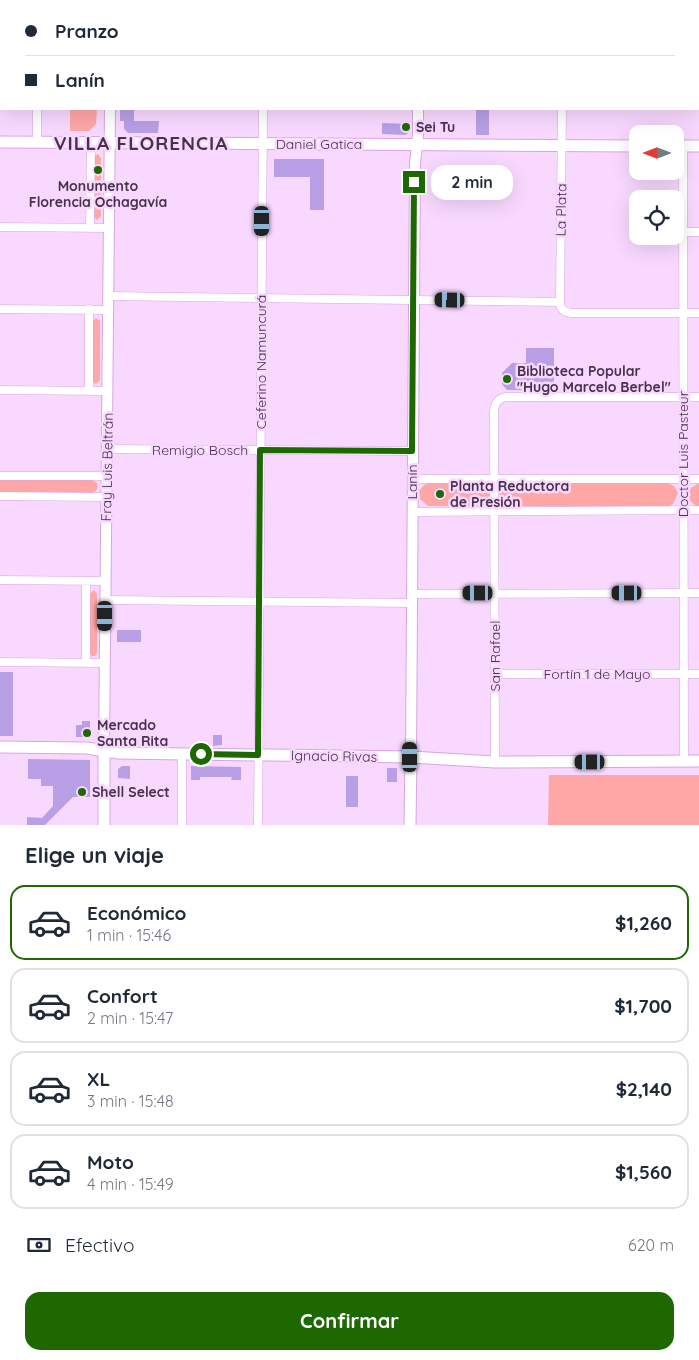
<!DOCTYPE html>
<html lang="es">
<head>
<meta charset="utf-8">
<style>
	body { margin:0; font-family:Quicksand,sans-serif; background:#f6f6f7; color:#1f2937; height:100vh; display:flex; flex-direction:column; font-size:19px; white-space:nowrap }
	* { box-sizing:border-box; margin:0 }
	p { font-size:16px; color:#747a83 }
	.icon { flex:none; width:28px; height:28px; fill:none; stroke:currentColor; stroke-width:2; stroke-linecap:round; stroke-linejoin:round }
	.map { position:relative; height:825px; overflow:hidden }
	.panel { display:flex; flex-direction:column; background:#fff; flex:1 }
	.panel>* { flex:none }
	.guide { position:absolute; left:0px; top:0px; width:700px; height:110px; box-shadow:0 5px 20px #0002; display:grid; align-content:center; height:110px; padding:0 25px; background:#fff }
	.needle { width:32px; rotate:270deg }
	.controls { position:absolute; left:629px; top:125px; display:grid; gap:10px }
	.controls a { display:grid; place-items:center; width:55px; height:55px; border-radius:10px; background:#fff; box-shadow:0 5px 20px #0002; font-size:25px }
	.end { position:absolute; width:22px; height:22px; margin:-11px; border:6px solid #1e6802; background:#fff; box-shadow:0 0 0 2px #fff }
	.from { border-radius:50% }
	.bubble { position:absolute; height:35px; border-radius:15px; background:#fff; box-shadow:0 5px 20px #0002; font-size:16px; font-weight:700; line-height:35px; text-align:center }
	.car { position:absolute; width:15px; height:30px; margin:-15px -8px; border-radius:6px; box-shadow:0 0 4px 1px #0007; background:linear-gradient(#222 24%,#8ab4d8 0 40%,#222 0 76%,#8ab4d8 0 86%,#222 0) }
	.guide b { display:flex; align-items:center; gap:18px; height:48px; font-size:19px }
	.guide b+b { border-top:1px solid #e0e1e3 }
	.guide i { width:12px; height:12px; background:#1f2937 }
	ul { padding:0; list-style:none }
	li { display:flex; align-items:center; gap:15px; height:75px; margin:0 10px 8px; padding:0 15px; border:2px solid #e0e1e3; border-radius:15px }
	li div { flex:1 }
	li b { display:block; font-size:19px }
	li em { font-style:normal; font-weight:700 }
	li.selected { border-color:#1e6802 }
	li>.icon { width:45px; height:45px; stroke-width:1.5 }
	h2 { padding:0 25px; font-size:22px; line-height:60px }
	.pay { display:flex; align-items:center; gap:12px; height:55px; padding:0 25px; font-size:19px }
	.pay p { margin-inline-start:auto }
	.cta { display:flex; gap:10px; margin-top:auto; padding:10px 25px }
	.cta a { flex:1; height:58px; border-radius:15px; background:#1e6802; color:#fff; font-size:20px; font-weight:700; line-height:58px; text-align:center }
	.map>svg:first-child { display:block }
</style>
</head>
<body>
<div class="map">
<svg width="699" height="825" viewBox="0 0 699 825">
	<rect width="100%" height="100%" fill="#f8d8ff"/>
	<!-- green -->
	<path fill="#fea7a6" d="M 70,109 L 97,109 L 96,124 L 89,131 L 70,131 Z
		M 98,154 L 101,158 L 101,216 L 97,220 L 94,217 L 94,156 Z
		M 96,318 L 100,321 L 100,380 L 96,384 L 93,382 L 92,380 L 92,322 Z
		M 0,479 L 92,480 L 97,483 C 99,488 97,491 92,493 L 0,492 Z
		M 432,482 C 443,482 476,479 484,483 C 496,489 491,503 480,506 L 428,506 L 420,499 L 419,491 L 424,485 Z
		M 666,482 L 674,486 L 678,493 L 673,504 L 667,507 L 512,506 L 502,502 C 497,494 500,486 508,483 Z
		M 699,483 L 699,507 C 690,504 687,497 691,488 Z
		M 94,590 L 97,594 L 97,652 L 95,656 L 92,656 L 90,653 L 90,594 Z
		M 549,775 L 699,775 L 699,825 L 548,825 Z"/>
	<!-- building -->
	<path fill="#b89fe6" d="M 120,109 L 134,109 L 134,121 L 159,121 L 158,133 L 128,133 L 124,129 L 124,121 L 120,121 Z
		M 476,109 L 489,109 L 489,135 L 476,135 Z
		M 382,123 L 410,124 L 410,131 L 406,135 L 382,134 Z
		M 274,159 L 324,159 L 324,210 L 310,210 L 310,177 L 274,177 Z
		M 526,348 L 554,348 L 554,390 L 507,390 L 502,384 L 502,373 L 512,363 L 526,363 Z
		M 436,488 L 443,488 L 443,500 L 436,500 Z
		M 117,630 L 141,630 L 141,642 L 117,642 Z
		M 0,672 L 13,672 L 13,736 L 0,736 Z
		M 82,721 L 90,721 L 90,737 L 76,737 L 76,725 L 82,725 Z
		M 213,735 L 222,735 L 222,745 L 213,746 Z
		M 28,759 L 90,760 L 90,797 L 73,797 L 45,825 L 27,825 L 27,817 L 42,818 L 53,806 L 53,786 L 41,786 L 41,779 L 28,779 Z
		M 122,766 L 130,766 L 130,779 L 118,778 L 118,769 Z
		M 191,766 L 241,767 L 241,780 L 231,780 L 232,777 L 200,777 L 200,780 L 191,780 Z
		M 387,768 L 397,768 L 397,782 L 387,782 Z
		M 346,776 L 358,776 L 358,807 L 346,807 Z"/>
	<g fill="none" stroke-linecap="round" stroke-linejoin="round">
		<!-- minor casing -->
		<g stroke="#d8a5e4" stroke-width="9">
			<path id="minor" d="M 38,1 L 38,0
				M 264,1 L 264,0
				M 562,1 L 562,0
				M 562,109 L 560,302 C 560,309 564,312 571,313 L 699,313
				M 37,142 L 37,109
				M 683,146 L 684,761
				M 0,227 L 109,228
				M 90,228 L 91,143
				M 683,232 L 699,232
				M 108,296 L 560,302
				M 0,309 L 108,310
				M 0,390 L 107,391
				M 89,391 L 89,309
				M 107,449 L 412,451
				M 0,476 L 107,476
				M 412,479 L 699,479
				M 0,496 L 106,497
				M 412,512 L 699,510
				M 0,580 L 106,581
				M 412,594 L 699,593
				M 105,600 L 412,603
				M 0,662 L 105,663
				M 86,663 L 86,581
				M 495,674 L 699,674
				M 495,762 L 494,411 C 495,403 498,398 506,397 L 699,397
				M 182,825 L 182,754
				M 258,825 L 263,109"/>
		</g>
		<!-- tertiary casing -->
		<g stroke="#d8a5e4" stroke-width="12">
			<path id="tertiary" d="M 111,1 L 111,0
				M 419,1 L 419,0
				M 104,751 L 110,109
				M 411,757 L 415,163 L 418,136 L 418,109"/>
		</g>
		<!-- secondary casing -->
		<g stroke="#d8a5e4" stroke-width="13">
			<path id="secondary" d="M 0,142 L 638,146
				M 675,146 L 699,146
				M 0,747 L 87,748 L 118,753 L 411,757 L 495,762 L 699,761
				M 104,825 L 104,751
				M 410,825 L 411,757"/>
		</g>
		<!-- minor -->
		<use href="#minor" stroke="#fff" stroke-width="8"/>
		<!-- tertiary -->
		<use href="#tertiary" stroke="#fff" stroke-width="10"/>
		<!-- secondary -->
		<use href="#secondary" stroke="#fff" stroke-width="11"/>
	</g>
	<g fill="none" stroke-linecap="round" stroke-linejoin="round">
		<!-- route -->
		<path stroke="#1e6802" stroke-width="6" d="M 201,754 L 258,755 L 260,450 L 412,451 L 414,182"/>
	</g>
	<!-- markers -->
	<g fill="#1e6802" stroke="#f8d8ff" stroke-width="2">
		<circle cx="406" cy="127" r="5"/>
		<circle cx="98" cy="170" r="5"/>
		<circle cx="507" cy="379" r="5"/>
		<circle cx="440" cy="494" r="5"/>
		<circle cx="87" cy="733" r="5"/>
		<circle cx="82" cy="792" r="5"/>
	</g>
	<g text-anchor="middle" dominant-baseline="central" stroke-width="5" stroke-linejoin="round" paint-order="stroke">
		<!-- poi labels -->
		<g font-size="14" font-weight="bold" fill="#47324c" stroke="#f8d8ff" text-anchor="start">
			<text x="416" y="127">Sei Tu</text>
			<text x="98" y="186" text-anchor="middle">Monumento<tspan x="98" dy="16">Florencia Ochagavía</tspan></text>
			<text x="517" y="371">Biblioteca Popular<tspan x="517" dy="16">"Hugo Marcelo Berbel"</tspan></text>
			<text x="450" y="486">Planta Reductora<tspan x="450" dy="16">de Presión</tspan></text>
			<text x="97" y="725">Mercado<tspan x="97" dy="16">Santa Rita</tspan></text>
			<text x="92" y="792">Shell Select</text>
		</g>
		<!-- street labels -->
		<g font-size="14" fill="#47324c" stroke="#f8d8ff">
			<text x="319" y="144">Daniel Gatica</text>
			<text transform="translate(561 210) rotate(-89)">La Plata</text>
			<text transform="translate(261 362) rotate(-90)">Ceferino Namuncurá</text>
			<text x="200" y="450">Remigio Bosch</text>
			<text transform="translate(683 454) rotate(-90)">Doctor Luis Pasteur</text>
			<text transform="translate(107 467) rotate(-89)">Fray Luis Beltrán</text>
			<text transform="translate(412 482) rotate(-90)">Lanín</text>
			<text transform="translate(495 656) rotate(-90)">San Rafael</text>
			<text x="597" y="674">Fortín 1 de Mayo</text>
			<text transform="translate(334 756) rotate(1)">Ignacio Rivas</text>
		</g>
		<!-- district labels -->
		<g font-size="19" font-weight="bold" letter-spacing="1" fill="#47324c" stroke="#f8d8ff">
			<text x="141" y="143">VILLA FLORENCIA</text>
		</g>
	</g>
</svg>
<div class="controls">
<a><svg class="needle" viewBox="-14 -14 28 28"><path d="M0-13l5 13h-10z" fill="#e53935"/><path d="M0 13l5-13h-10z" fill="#747a83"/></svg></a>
<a><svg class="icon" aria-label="locate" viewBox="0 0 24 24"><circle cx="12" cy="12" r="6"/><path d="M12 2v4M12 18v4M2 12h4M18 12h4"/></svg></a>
</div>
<i class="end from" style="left:201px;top:754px"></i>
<i class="end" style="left:414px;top:182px"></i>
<div class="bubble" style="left:431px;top:165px;width:82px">2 min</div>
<i class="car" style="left:262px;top:221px;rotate:180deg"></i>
<i class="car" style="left:450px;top:300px;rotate:271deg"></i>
<i class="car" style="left:478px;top:593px;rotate:270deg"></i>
<i class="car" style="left:627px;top:593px;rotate:270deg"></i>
<i class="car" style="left:105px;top:616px;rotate:180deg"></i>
<i class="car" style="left:410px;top:757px;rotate:0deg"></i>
<i class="car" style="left:590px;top:762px;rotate:270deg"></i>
<div class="guide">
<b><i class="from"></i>Pranzo</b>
<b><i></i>Lanín</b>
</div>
</div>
<section class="panel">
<h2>Elige un viaje</h2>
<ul>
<li class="selected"><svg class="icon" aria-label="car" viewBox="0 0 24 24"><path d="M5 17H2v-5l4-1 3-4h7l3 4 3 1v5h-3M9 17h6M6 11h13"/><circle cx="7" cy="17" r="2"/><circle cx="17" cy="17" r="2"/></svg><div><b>Económico</b><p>1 min · 15:46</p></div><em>$1,260</em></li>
<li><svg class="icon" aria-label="car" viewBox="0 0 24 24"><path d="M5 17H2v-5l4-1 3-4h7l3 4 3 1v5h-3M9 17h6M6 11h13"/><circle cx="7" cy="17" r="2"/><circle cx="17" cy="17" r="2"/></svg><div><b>Confort</b><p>2 min · 15:47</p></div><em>$1,700</em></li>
<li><svg class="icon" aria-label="car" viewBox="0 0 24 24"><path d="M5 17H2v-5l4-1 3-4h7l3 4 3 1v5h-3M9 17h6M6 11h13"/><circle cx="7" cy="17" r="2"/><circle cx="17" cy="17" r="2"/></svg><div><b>XL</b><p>3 min · 15:48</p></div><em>$2,140</em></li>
<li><svg class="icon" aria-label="car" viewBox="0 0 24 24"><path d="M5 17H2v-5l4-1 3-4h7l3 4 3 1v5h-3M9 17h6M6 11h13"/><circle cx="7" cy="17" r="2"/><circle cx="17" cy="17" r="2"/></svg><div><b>Moto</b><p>4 min · 15:49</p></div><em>$1,560</em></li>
</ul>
<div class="pay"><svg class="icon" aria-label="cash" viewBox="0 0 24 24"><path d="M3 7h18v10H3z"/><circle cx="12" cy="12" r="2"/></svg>Efectivo<p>620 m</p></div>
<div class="cta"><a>Confirmar</a></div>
</section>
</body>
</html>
